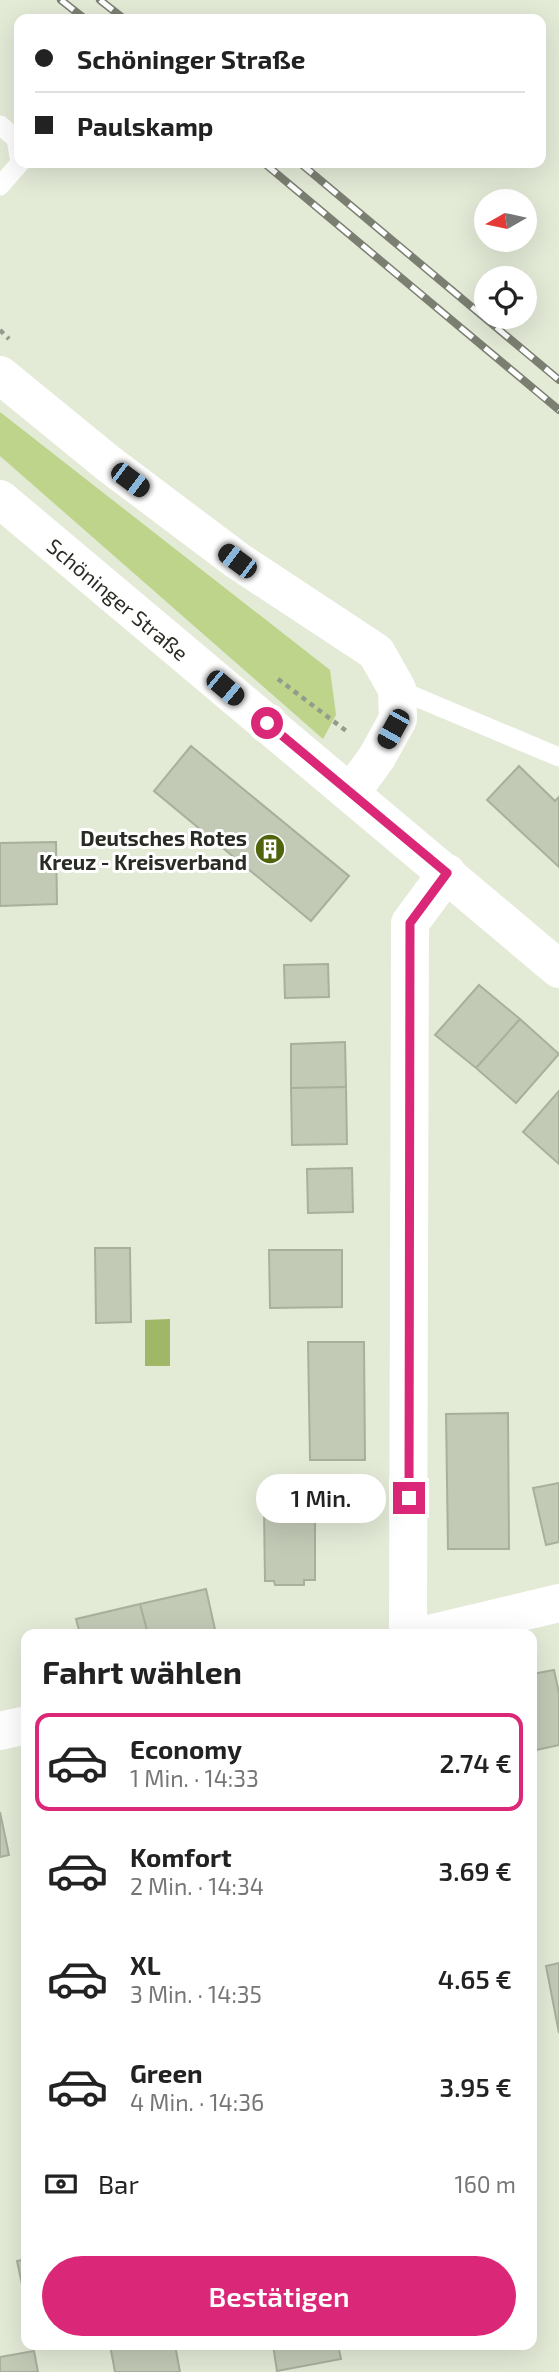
<!DOCTYPE html>
<html lang="de">
<head>
<meta charset="utf-8">
<style>
	body { margin:0; font-family:"Exo 2",sans-serif; background:#f6f6f6; color:#222; height:100vh; display:flex; flex-direction:column; font-size:26px; white-space:nowrap }
	* { box-sizing:border-box; margin:0 }
	p { font-size:23px; color:#767676 }
	.icon { flex:none; width:38px; height:38px; fill:none; stroke:currentColor; stroke-width:2; stroke-linecap:round; stroke-linejoin:round }
	.map { position:relative; flex:1; overflow:hidden }
	.sheet { position:absolute; left:21px; top:1629px; width:516px; height:721px; display:flex; flex-direction:column; background:#fff; border-radius:14px; box-shadow:0 7px 28px #0002 }
	.sheet>* { flex:none }
	.banner { position:absolute; left:14px; top:14px; width:532px; height:154px; border-radius:14px; box-shadow:0 7px 28px #0002; display:grid; align-content:center; height:154px; padding:0 21px; background:#fff }
	.needle { width:46px; rotate:261deg }
	.buttons { position:absolute; left:474px; top:189px; display:grid; gap:14px }
	.buttons a { display:grid; place-items:center; width:63px; height:63px; border-radius:50%; background:#fff; box-shadow:0 7px 28px #0002; font-size:35px }
	.end { position:absolute; width:32px; height:32px; margin:-16px; border:9px solid #db2777; background:#fff; box-shadow:0 0 0 4px #fff }
	.from { border-radius:50% }
	.bubble { position:absolute; height:49px; border-radius:24px; background:#fff; box-shadow:0 7px 28px #0002; font-size:23px; font-weight:600; line-height:49px; text-align:center }
	.car { position:absolute; width:21px; height:42px; margin:-21px -10px; border-radius:9px; box-shadow:0 0 5px 2px #0007; background:linear-gradient(#222 24%,#8ab4d8 0 40%,#222 0 76%,#8ab4d8 0 86%,#222 0) }
	.banner b { display:flex; align-items:center; gap:24px; height:66px; font-size:26px }
	.banner b+b { border-top:2px solid #e0e0e0 }
	.banner i { width:18px; height:18px; background:#222 }
	ul { padding:0; list-style:none }
	li { display:flex; align-items:center; gap:21px; height:98px; margin:0 14px 10px; padding:0 7px; border:4px solid transparent; border-radius:14px }
	li div { flex:1 }
	li b { display:block; font-size:26px }
	li em { font-style:normal; font-weight:600 }
	li.on { border-color:#db2777 }
	li>.icon { width:63px; height:63px; stroke-width:1.5 }
	h2 { padding:0 21px; font-size:32px; line-height:84px }
	.pay { display:flex; align-items:center; gap:18px; height:77px; padding:0 21px; font-size:26px }
	.pay p { margin-inline-start:auto }
	.button { display:flex; gap:14px; margin-top:auto; padding:14px 21px }
	.button a { flex:1; height:80px; border-radius:42px; background:#db2777; color:#fff; font-size:28px; font-weight:600; line-height:80px; text-align:center }
	.map>svg:first-child { display:block }
</style>
</head>
<body>
<div class="map">
<svg width="559" height="2372" viewBox="0 0 559 2372">
	<rect width="100%" height="100%" fill="#e3ead6"/>
	<!-- green -->
	<path fill="#bdd48a" d="M 0,412 L 330,670 L 336,715 L 323,739 L 0,456 Z"/>
	<!-- water -->
	<path fill="#9fb766" d="M 170,1319 L 170,1366 L 145,1366 L 145,1320 Z"/>
	<!-- building -->
	<path fill="#c2c9b5" stroke="#a8af9c" stroke-width="2" d="M 191,746 L 349,876 L 311,921 L 154,791 Z
		M 519,766 L 555,801 L 559,797 L 559,867 L 487,800 Z
		M 56,842 L 57,904 L 0,906 L 0,843 Z
		M 328,964 L 329,997 L 285,998 L 284,965 Z
		M 479,985 L 520,1019 L 476,1068 L 435,1035 Z
		M 520,1019 L 559,1054 L 516,1103 L 476,1068 Z
		M 345,1042 L 346,1087 L 291,1088 L 291,1044 Z
		M 346,1087 L 347,1144 L 292,1145 L 291,1088 Z
		M 559,1091 L 559,1164 L 523,1132 Z
		M 352,1168 L 353,1212 L 308,1213 L 307,1169 Z
		M 95,1248 L 130,1248 L 131,1322 L 96,1323 Z
		M 269,1250 L 342,1250 L 342,1307 L 270,1308 Z
		M 308,1342 L 364,1342 L 365,1460 L 310,1460 Z
		M 508,1413 L 509,1549 L 448,1549 L 446,1414 Z
		M 559,1483 L 559,1542 L 546,1545 L 533,1488 Z
		M 264,1509 L 315,1509 L 315,1580 L 304,1580 L 304,1585 L 275,1585 L 274,1581 L 265,1581 Z
		M 206,1589 L 216,1634 L 148,1634 L 140,1604 Z
		M 140,1604 L 148,1634 L 80,1634 L 76,1619 Z
		M 554,1670 L 559,1693 L 559,1745 L 532,1751 L 532,1674 Z
		M 0,1812 L 9,1855 L 0,1857 Z
		M 559,1963 L 559,2033 L 546,1966 Z
		M 26,2259 L 26,2303 L 17,2261 Z
		M 110,2345 L 175,2345 L 180,2372 L 115,2372 Z
		M 273,2345 L 338,2345 L 341,2359 L 277,2371 Z
		M 34,2351 L 38,2372 L 0,2372 L 0,2357 Z"/>
	<g fill="none" stroke-linecap="round" stroke-linejoin="round">
		<!-- path -->
		<path stroke="#959b8c" stroke-width="4.5" stroke-dasharray="5 5" stroke-linecap="butt" d="M 0,330 L 9,339
			M 278,679 L 349,733"/>
		<!-- lane -->
		<path stroke="#fff" stroke-width="19" d="M 0,125 L 16,139 L 19,157
			M 0,186 L 20,163
			M 397,689 L 559,757"/>
		<!-- street -->
		<path stroke="#fff" stroke-width="38" d="M 0,375 L 109,464 L 238,561 L 376,652 L 397,689 L 398,719 L 377,757 L 351,793
			M 408,1634 L 410,923 L 447,873
			M 429,1634 L 559,1603
			M 0,1731 L 26,1725"/>
		<!-- secondary -->
		<path stroke="#fff" stroke-width="38" d="M 0,499 L 559,969"/>
		<!-- rail casing -->
		<g stroke="#7a7f72" stroke-width="8">
			<path id="rail" d="M 61,0 L 85,19
				M 100,0 L 124,19
				M 264,163 L 559,410
				M 300,163 L 559,380"/>
		</g>
		<!-- rail -->
		<use href="#rail" stroke="#fff" stroke-width="5" stroke-dasharray="16" stroke-linecap="butt"/>
	</g>
	<g fill="none" stroke-linecap="round" stroke-linejoin="round">
		<!-- route -->
		<path stroke="#db2777" stroke-width="9" d="M 267,723 L 447,873 L 410,923 L 409,1498"/>
	</g>
	<!-- icons -->
	<defs>
		<g id="building-disc" transform="scale(1.575)"><circle r="9.5" fill="#50640e" stroke="#fff"/><path d="M-4-6H4V6H1V3H-1V6H-4ZM-2.5-4.3h1.7v1.8h-1.7ZM.8-4.3h1.7v1.8H.8ZM-2.5-1h1.7V.8h-1.7ZM.8-1h1.7V.8H.8Z" fill="#fff"/></g>
	</defs>
	<g fill-rule="evenodd">
		<use href="#building-disc" x="270" y="849"/>
	</g>
	<g text-anchor="middle" dominant-baseline="central" stroke-width="6" stroke-linejoin="round" paint-order="stroke">
		<!-- street labels -->
		<g font-size="21" fill="#292c24" stroke="#fff">
			<text transform="translate(118 599) rotate(40)">Schöninger Straße</text>
		</g>
		<!-- poi labels -->
		<g font-size="21" font-weight="bold" fill="#292c24" stroke="#fff" text-anchor="end">
			<text x="247" y="837">Deutsches Rotes<tspan x="247" dy="24">Kreuz - Kreisverband</tspan></text>
		</g>
	</g>
</svg>
<div class="buttons">
<a><svg class="needle" viewBox="-14 -14 28 28"><path d="M0-13l5 13h-10z" fill="#e53935"/><path d="M0 13l5-13h-10z" fill="#767676"/></svg></a>
<a><svg class="icon" aria-label="locate" viewBox="0 0 24 24"><circle cx="12" cy="12" r="6"/><path d="M12 2v4M12 18v4M2 12h4M18 12h4"/></svg></a>
</div>
<i class="end from" style="left:267px;top:723px"></i>
<i class="end" style="left:409px;top:1498px"></i>
<div class="bubble" style="left:256px;top:1474px;width:130px">1 Min.</div>
<i class="car" style="left:130px;top:480px;rotate:127deg"></i>
<i class="car" style="left:237px;top:561px;rotate:307deg"></i>
<i class="car" style="left:225px;top:688px;rotate:130deg"></i>
<i class="car" style="left:393px;top:729px;rotate:209deg"></i>
<div class="banner">
<b><i class="from"></i>Schöninger Straße</b>
<b><i></i>Paulskamp</b>
</div>
<section class="sheet">
<h2>Fahrt wählen</h2>
<ul>
<li class="on"><svg class="icon" aria-label="car" viewBox="0 0 24 24"><path d="M5 17H2v-5l4-1 3-4h7l3 4 3 1v5h-3M9 17h6M6 11h13"/><circle cx="7" cy="17" r="2"/><circle cx="17" cy="17" r="2"/></svg><div><b>Economy</b><p>1 Min. · 14:33</p></div><em>2.74 €</em></li>
<li><svg class="icon" aria-label="car" viewBox="0 0 24 24"><path d="M5 17H2v-5l4-1 3-4h7l3 4 3 1v5h-3M9 17h6M6 11h13"/><circle cx="7" cy="17" r="2"/><circle cx="17" cy="17" r="2"/></svg><div><b>Komfort</b><p>2 Min. · 14:34</p></div><em>3.69 €</em></li>
<li><svg class="icon" aria-label="car" viewBox="0 0 24 24"><path d="M5 17H2v-5l4-1 3-4h7l3 4 3 1v5h-3M9 17h6M6 11h13"/><circle cx="7" cy="17" r="2"/><circle cx="17" cy="17" r="2"/></svg><div><b>XL</b><p>3 Min. · 14:35</p></div><em>4.65 €</em></li>
<li><svg class="icon" aria-label="car" viewBox="0 0 24 24"><path d="M5 17H2v-5l4-1 3-4h7l3 4 3 1v5h-3M9 17h6M6 11h13"/><circle cx="7" cy="17" r="2"/><circle cx="17" cy="17" r="2"/></svg><div><b>Green</b><p>4 Min. · 14:36</p></div><em>3.95 €</em></li>
</ul>
<div class="pay"><svg class="icon" aria-label="cash" viewBox="0 0 24 24"><path d="M3 7h18v10H3z"/><circle cx="12" cy="12" r="2"/></svg>Bar<p>160 m</p></div>
<div class="button"><a>Bestätigen</a></div>
</section>
</div>
</body>
</html>
